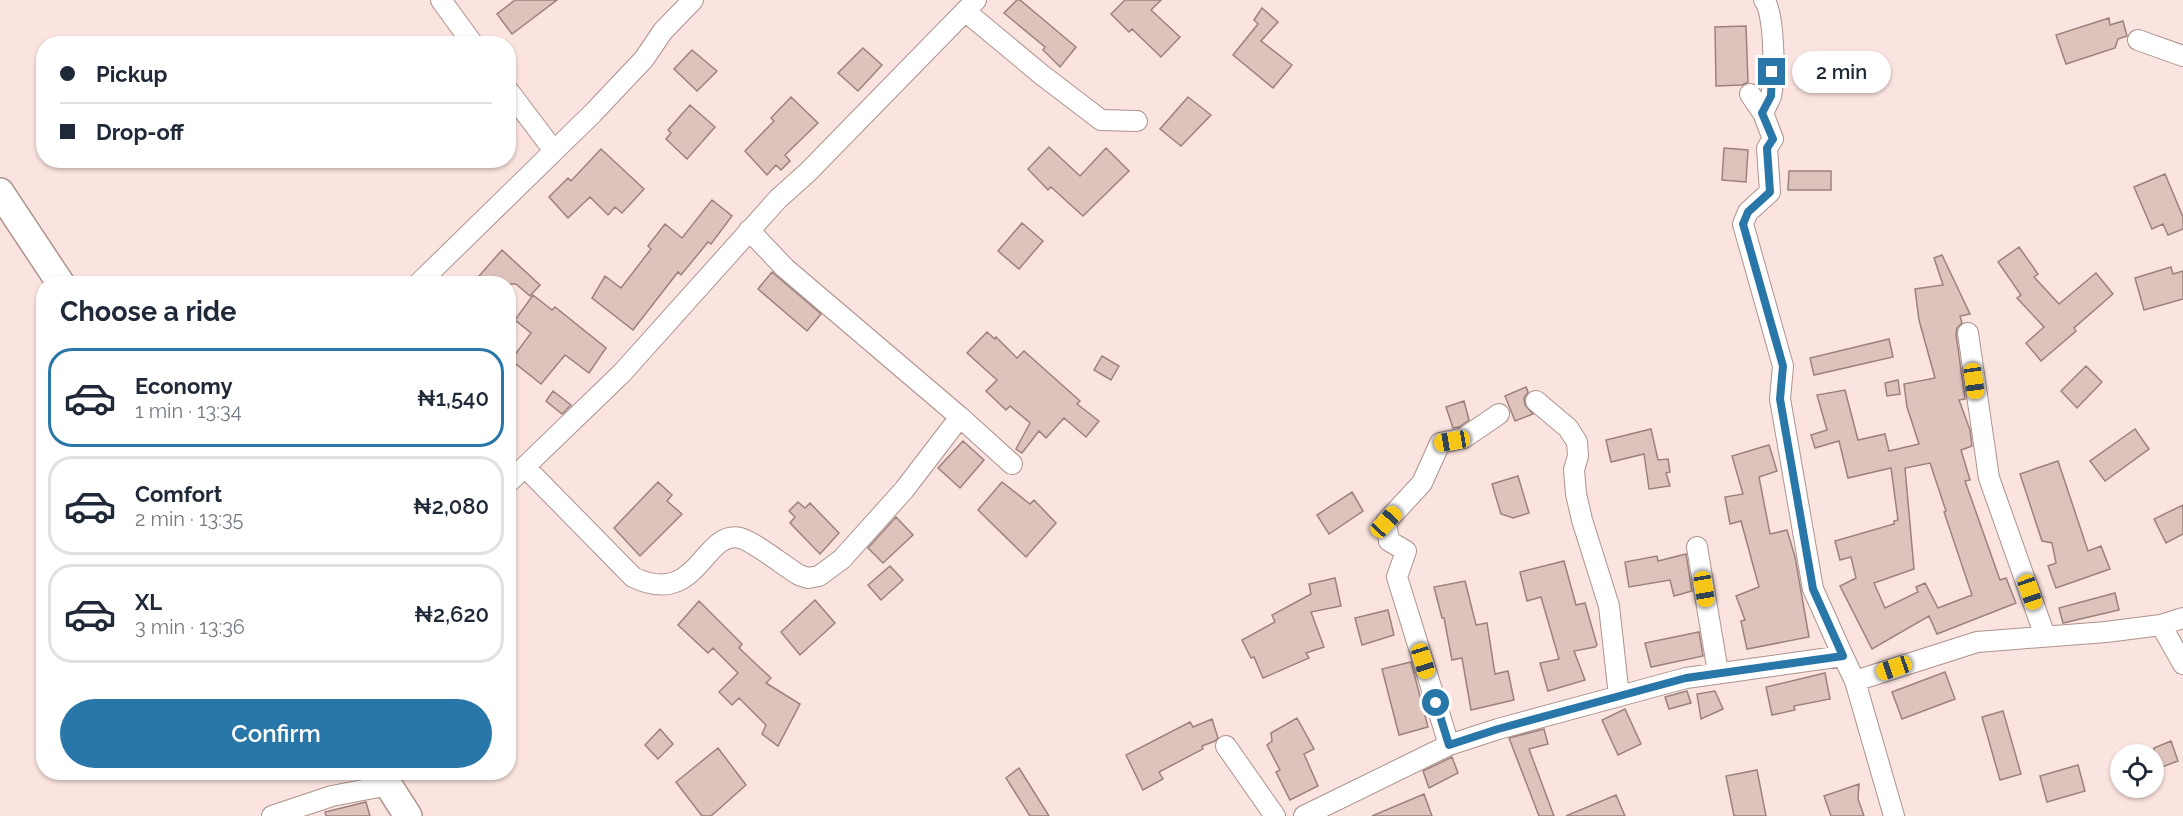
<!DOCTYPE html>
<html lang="en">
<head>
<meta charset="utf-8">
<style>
	body { margin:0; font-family:Raleway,sans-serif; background:#f6f6f7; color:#1f2937; height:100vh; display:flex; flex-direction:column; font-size:22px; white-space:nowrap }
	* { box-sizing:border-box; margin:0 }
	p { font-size:20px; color:#747a83 }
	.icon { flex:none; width:33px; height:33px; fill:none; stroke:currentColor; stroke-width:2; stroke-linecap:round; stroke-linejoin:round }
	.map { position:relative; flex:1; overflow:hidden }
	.sheet { position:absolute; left:36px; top:276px; width:480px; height:504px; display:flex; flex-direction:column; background:#fff; border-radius:24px; box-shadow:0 2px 4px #0004 }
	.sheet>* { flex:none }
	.top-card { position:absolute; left:36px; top:36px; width:480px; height:132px; border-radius:24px; box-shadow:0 2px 4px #0004; display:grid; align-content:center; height:132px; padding:0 24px; background:#fff }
	.buttons { position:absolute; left:2110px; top:744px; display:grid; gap:12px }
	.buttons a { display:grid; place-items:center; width:54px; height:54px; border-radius:50%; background:#fff; box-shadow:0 2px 4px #0004; font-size:30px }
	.end { position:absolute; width:27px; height:27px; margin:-14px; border:8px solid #2976a9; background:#fff; box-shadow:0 0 0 3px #fff }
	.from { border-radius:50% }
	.bubble { position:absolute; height:42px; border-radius:21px; background:#fff; box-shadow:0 2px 4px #0004; font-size:20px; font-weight:600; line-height:42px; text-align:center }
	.car { position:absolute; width:18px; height:36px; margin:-18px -9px; border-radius:8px; box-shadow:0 0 4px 2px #0007; background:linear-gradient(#f5c518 24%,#345 0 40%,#f5c518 0 76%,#345 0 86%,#f5c518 0) }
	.top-card b { display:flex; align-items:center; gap:21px; height:57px; font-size:22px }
	.top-card b+b { border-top:2px solid #e0e1e3 }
	.top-card i { width:15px; height:15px; background:#1f2937 }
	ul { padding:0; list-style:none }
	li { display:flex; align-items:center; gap:18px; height:99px; margin:0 12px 9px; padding:0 12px; border:3px solid #e0e1e3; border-radius:24px }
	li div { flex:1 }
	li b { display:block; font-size:22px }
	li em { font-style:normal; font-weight:600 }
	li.on { border-color:#2976a9 }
	li>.icon { width:54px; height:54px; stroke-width:1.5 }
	h2 { padding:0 24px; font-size:27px; line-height:72px }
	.button { display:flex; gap:12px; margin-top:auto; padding:12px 24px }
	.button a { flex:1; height:69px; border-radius:36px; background:#2976a9; color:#fff; font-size:24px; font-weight:600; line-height:69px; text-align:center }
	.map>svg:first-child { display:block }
</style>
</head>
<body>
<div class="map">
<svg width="2183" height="816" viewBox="0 0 2183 816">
	<rect width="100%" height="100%" fill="#fbe3df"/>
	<!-- building -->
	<path fill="#dec2bc" stroke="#9c827c" stroke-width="1.5" fill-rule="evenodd" d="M 515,0 L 557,0 L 512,34 L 497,14 Z
		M 1017,0 L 1020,0 L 1076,47 L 1060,67 L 1043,50 L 1045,47 L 1004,13 Z
		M 1125,0 L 1161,0 L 1151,10 L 1180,37 L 1161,57 L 1132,29 L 1129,32 L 1111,14 Z
		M 1262,8 L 1278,22 L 1261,41 L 1292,65 L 1273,88 L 1233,55 L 1258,24 L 1254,20 Z
		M 2109,18 L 2110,25 L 2123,21 L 2127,36 L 2118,39 L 2115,48 L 2066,64 L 2056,35 Z
		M 1746,26 L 1748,82 L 1742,85 L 1716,86 L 1715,27 Z
		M 863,48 L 882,65 L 858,91 L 838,73 Z
		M 692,50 L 717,71 L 697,91 L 674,69 Z
		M 791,97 L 818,123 L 785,155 L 790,161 L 781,170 L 776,165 L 767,175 L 745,151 L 774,121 L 771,118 Z
		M 1188,97 L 1211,115 L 1181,146 L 1160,129 Z
		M 690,105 L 715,127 L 687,159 L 666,139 L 671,133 L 668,130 Z
		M 1049,147 L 1080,176 L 1106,148 L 1129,171 L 1083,216 L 1051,187 L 1048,190 L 1028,169 Z
		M 1724,148 L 1748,150 L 1746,182 L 1722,180 Z
		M 601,149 L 644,189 L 622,213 L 615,207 L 608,215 L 590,197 L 568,218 L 549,197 L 568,178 L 571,181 Z
		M 1789,171 L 1831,171 L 1831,190 L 1788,190 Z
		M 2165,174 L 2183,217 L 2183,229 L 2168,235 L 2163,224 L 2152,229 L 2134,187 Z
		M 712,200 L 732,216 L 711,244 L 708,242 L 681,275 L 678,272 L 633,330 L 592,298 L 605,276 L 621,288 L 651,249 L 648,246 L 665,224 L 682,238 Z
		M 1022,223 L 1043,241 L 1019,269 L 998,251 Z
		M 2019,247 L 2038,274 L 2034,277 L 2059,304 L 2096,273 L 2113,294 L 2074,328 L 2076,331 L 2041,361 L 2026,343 L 2044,327 L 2017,298 L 2021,295 L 1998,262 Z
		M 502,250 L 540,285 L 530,296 L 516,284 L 472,284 Z
		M 1942,255 L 1970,314 L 1960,316 L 1962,323 L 1957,328 L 1956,334 L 1965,399 L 1959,400 L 1970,430 L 1972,446 L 1961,450 L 1970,480 L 1965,481 L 2000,580 L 2006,578 L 2016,603 L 1937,634 L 1929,616 L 1872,649 L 1840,586 L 1856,578 L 1851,557 L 1840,560 L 1835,541 L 1894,524 L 1894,521 L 1898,520 L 1891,468 L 1848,478 L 1839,441 L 1815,448 L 1811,435 L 1827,430 L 1817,395 L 1845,390 L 1858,440 L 1885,434 L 1889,451 L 1919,444 L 1907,407 L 1904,384 L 1935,378 L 1919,320 L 1915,289 L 1943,285 L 1934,258 ZM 1930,463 L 1946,511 L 1944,512 L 1972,595 L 1938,608 L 1925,583 L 1916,587 L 1918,592 L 1885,608 L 1874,583 L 1914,569 L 1905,468 Z
		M 2171,267 L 2173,274 L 2183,271 L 2183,299 L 2144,310 L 2135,278 Z
		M 772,272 L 821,314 L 807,331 L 758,289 Z
		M 533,295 L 552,310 L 555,307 L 606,348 L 589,373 L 565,355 L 541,384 L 511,360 L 531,333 L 515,320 Z
		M 987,332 L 995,339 L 996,337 L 1017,358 L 1024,351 L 1080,401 L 1077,404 L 1099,421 L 1086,437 L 1064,418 L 1046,438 L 1039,431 L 1022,453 L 1016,449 L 1030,423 L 1010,406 L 1006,410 L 986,391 L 997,380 L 967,353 Z
		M 1889,339 L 1893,357 L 1814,375 L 1810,358 Z
		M 1102,356 L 1119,366 L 1111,380 L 1094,370 Z
		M 2086,366 L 2102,382 L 2077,408 L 2061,391 Z
		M 1898,380 L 1900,394 L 1887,396 L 1885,383 Z
		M 1526,387 L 1528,392 L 1524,398 L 1525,405 L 1533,414 L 1515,421 L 1505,396 Z
		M 553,391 L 571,405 L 562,414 L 546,401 Z
		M 1464,401 L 1469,420 L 1459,427 L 1453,428 L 1446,407 Z
		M 1651,429 L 1658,460 L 1668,459 L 1670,472 L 1666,473 L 1670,486 L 1649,489 L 1644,454 L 1611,462 L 1606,440 Z
		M 2135,429 L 2149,449 L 2105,481 L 2090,461 Z
		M 963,441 L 984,460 L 960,488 L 938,468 Z
		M 1769,445 L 1777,471 L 1759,477 L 1770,534 L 1787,530 L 1795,557 L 1809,637 L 1747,649 L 1741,621 L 1745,620 L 1736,596 L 1759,587 L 1741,521 L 1730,524 L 1725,497 L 1743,494 L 1732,456 Z
		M 2058,461 L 2088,551 L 2101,546 L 2110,569 L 2056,588 L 2048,566 L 2056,563 L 2052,543 L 2042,541 L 2020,474 Z
		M 1518,476 L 1529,513 L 1513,518 L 1501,514 L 1492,484 Z
		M 658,482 L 672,495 L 667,501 L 682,514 L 640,556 L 614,528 Z
		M 1002,482 L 1030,504 L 1034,500 L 1056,523 L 1026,557 L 978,510 Z
		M 1352,492 L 1363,511 L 1329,534 L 1317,515 Z
		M 798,502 L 805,508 L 810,503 L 839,533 L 820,554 L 790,523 L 795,517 L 789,511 Z
		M 2183,505 L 2183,534 L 2166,543 L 2154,519 Z
		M 896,517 L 913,535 L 883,563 L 868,548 Z
		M 1686,554 L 1692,591 L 1674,596 L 1670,580 L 1629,587 L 1625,562 L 1657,556 L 1658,561 Z
		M 1564,561 L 1576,605 L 1585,603 L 1597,645 L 1595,647 L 1574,651 L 1585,680 L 1548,691 L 1540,663 L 1559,659 L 1541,597 L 1527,601 L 1520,572 Z
		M 890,566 L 903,580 L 881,600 L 868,585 Z
		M 1335,578 L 1341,606 L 1311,612 L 1324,647 L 1306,653 L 1309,658 L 1263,678 L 1254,657 L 1251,658 L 1242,640 L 1275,622 L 1272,615 L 1311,594 L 1309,584 Z
		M 1465,581 L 1476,625 L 1487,623 L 1495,674 L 1508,671 L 1514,700 L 1471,710 L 1462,658 L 1452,660 L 1444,618 L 1442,618 L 1434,587 Z
		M 2115,593 L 2119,610 L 2063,623 L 2059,608 Z
		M 815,600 L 835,623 L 800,655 L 781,632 Z
		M 699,601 L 742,644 L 739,648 L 771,678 L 766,683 L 800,704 L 778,746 L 762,734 L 766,725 L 739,698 L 732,705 L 719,692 L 738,673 L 713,648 L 708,653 L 678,625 Z
		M 1388,610 L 1394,635 L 1362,645 L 1355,618 Z
		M 1699,632 L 1703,656 L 1651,667 L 1645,643 Z
		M 1411,662 L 1428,727 L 1399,735 L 1382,669 Z
		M 1945,672 L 1955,699 L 1902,719 L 1892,692 Z
		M 1825,673 L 1830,699 L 1794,706 L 1795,710 L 1772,715 L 1766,687 Z
		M 1687,691 L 1691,703 L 1669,709 L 1665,697 Z
		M 1715,691 L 1723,709 L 1701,719 L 1697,694 Z
		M 1625,709 L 1641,744 L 1618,755 L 1602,720 Z
		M 2003,711 L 2021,774 L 2000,780 L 1982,717 Z
		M 1297,718 L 1314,749 L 1304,754 L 1318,786 L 1290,800 L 1276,772 L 1280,770 L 1267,745 L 1272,741 L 1271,733 Z
		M 1212,719 L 1218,738 L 1215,741 L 1202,746 L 1203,749 L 1159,772 L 1163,779 L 1143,790 L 1126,755 L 1190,722 L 1193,727 Z
		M 660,729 L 673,744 L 658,759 L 645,745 Z
		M 1544,729 L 1548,744 L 1529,749 L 1554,816 L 1539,816 L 1509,738 Z
		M 2171,741 L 2178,761 L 2154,770 L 2154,748 Z
		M 718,748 L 746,785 L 711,816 L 702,816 L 676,782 Z
		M 1452,757 L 1458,773 L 1429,788 L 1423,771 Z
		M 2078,765 L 2085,791 L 2047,802 L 2040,776 Z
		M 1019,768 L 1049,816 L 1030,816 L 1006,778 Z
		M 1757,770 L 1766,816 L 1734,816 L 1726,776 Z
		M 1859,784 L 1858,799 L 1864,816 L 1831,816 L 1824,796 Z
		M 1424,794 L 1432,816 L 1372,816 Z
		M 1616,795 L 1625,816 L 1566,816 Z
		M 366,802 L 370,816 L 326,816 L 325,812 Z"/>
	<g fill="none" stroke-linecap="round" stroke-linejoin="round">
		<!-- minor casing -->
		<g stroke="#ad928d" stroke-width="22">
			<path id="minor" d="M 441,0 L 473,44
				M 965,11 L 1042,75 L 1101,120 L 1137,121
				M 2138,40 L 2183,56
				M 508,90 L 554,151
				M 1750,94 L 1763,113 L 1773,139 L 1767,148 L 1770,192 L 1748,212 L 1743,224 L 1783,366 L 1780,399 L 1813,589 L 1843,656
				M 1763,113 C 1765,108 1769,102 1771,96 C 1775,80 1775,12 1764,0
				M 749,230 L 785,268 L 960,417 L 1012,464
				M 418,284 L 593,113 L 644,59 L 663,31 L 693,0
				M 1968,333 L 1989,478 L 2045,636
				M 1536,401 L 1568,428 L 1577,442 L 1578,456 L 1574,470 L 1576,494 L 1582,520 L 1609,606 L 1619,696
				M 525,467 L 633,577 C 698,609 703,529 740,538 C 755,542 784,566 799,575 L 808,578 L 819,576 L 842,559 L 904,490 L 960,417
				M 508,483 L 622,373 L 778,199 L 808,172 L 976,0
				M 1697,547 L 1718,672
				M 2161,625 L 2183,664
				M 1855,681 L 1977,642 L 2106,632 L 2161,625 L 2183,618
				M 1449,745 L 1397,577 L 1406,551 L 1389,541 L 1386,522 L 1422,483 L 1440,443 L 1464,438 L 1499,414
				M 1226,746 L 1275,816
				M 272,816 L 332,796 L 389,785
				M 1304,816 L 1449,745 L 1498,729 L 1686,678 L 1843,656 L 1855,681 L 1894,816"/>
		</g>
		<!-- secondary casing -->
		<g stroke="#ad928d" stroke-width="30">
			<path id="secondary" d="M 0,192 L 61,284
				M 380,772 L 408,816"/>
		</g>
		<!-- minor -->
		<use href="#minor" stroke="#fff" stroke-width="20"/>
		<!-- secondary -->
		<use href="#secondary" stroke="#fff" stroke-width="27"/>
	</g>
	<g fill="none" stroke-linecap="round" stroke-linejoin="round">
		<!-- route -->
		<path stroke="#2976a9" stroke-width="8" d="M 1436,703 L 1449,745 L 1498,729 L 1686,678 L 1843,656 L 1813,589 L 1780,399 L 1783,366 L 1743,224 L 1748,212 L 1770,192 L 1767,148 L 1773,139 L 1762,113 L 1771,96 L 1772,72"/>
	</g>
</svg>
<div class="buttons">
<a><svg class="icon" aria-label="locate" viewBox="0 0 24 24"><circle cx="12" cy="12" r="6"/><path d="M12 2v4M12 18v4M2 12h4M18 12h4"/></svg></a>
</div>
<i class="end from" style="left:1436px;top:703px"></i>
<i class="end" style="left:1772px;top:72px"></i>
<div class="bubble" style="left:1792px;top:51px;width:99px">2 min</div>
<i class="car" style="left:1974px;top:381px;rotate:172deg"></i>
<i class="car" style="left:1452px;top:441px;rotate:260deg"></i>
<i class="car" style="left:1386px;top:522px;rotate:43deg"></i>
<i class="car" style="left:1704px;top:589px;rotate:171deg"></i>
<i class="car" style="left:2030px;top:592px;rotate:161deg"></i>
<i class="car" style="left:1423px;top:661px;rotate:163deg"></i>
<i class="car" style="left:1894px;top:668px;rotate:251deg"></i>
<div class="top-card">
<b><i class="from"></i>Pickup</b>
<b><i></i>Drop-off</b>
</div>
<section class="sheet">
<h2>Choose a ride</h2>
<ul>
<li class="on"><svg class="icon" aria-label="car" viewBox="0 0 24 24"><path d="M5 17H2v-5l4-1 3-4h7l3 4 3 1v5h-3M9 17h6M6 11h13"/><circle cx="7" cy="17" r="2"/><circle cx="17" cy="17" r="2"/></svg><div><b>Economy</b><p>1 min · 13:34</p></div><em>₦1,540</em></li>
<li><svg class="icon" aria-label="car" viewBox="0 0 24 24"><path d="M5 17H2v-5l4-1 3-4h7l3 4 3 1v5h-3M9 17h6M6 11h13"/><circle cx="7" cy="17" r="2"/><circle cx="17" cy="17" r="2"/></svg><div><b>Comfort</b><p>2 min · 13:35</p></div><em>₦2,080</em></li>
<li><svg class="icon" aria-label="car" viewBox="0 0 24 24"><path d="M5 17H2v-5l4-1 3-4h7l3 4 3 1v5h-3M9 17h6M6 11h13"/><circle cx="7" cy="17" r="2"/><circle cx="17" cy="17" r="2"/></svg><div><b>XL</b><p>3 min · 13:36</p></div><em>₦2,620</em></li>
</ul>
<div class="button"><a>Confirm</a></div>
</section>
</div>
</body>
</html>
